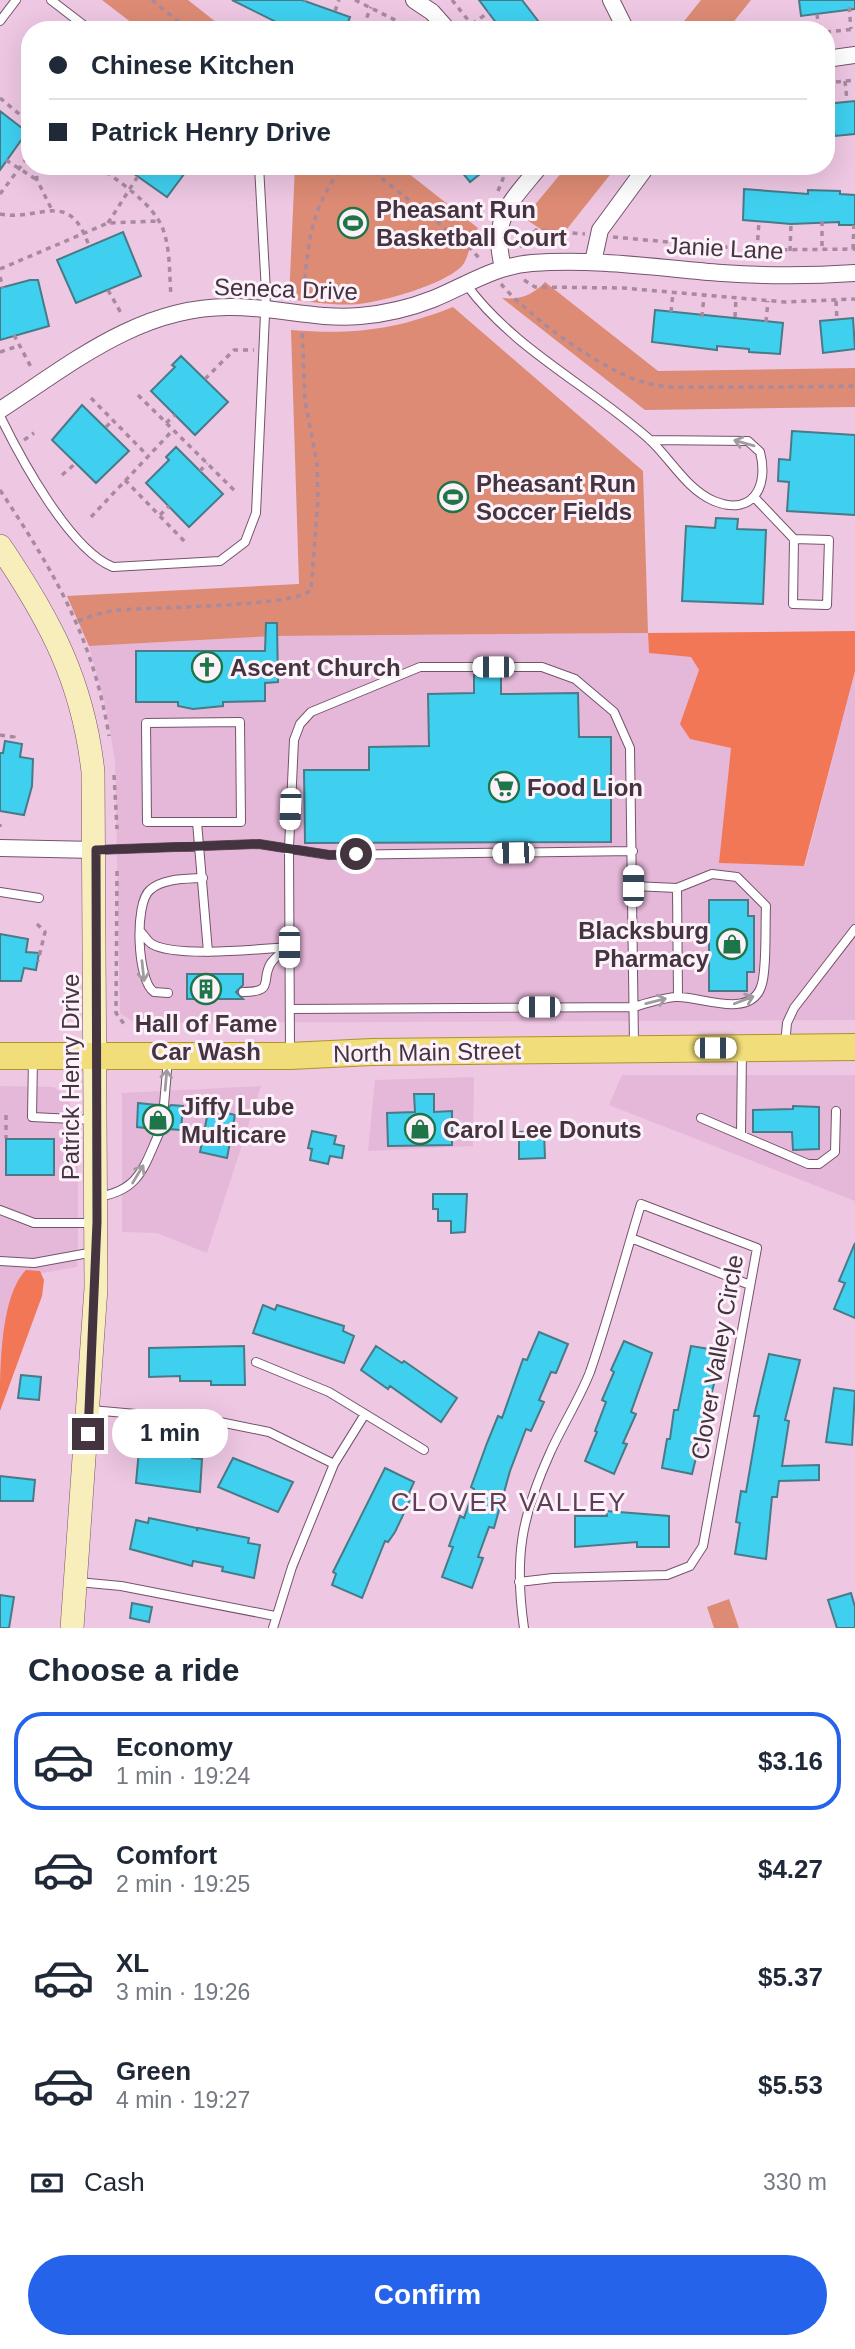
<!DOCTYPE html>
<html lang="en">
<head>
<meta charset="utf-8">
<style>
	body { margin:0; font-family:Arial,sans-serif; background:#f6f6f7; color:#1f2937; height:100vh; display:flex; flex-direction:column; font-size:26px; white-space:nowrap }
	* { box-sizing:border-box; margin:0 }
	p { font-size:23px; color:#747a83 }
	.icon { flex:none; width:38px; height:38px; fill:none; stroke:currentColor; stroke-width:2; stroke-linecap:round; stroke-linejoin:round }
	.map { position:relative; height:1628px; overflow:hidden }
	.drawer { display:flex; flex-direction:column; background:#fff; flex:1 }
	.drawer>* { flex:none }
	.banner { position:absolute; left:21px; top:21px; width:814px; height:154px; border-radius:28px; box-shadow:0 7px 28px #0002; display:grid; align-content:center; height:154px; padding:0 28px; background:#fff }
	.end { position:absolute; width:32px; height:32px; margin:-16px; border:9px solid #43343f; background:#fff; box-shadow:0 0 0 4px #fff }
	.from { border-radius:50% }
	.bubble { position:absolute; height:49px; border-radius:24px; background:#fff; box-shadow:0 7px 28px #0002; font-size:23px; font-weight:700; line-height:49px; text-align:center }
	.car { position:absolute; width:21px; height:42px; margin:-21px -10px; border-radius:9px; box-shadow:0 0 5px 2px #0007; background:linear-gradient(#fff 24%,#345 0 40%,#fff 0 76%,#345 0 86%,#fff 0) }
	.banner b { display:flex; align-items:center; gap:24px; height:66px; font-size:26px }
	.banner b+b { border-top:2px solid #e0e1e3 }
	.banner i { width:18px; height:18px; background:#1f2937 }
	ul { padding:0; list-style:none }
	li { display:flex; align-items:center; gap:21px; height:98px; margin:0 14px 10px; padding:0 14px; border:4px solid transparent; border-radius:28px }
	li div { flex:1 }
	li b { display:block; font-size:26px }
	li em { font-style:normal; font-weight:700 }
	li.current { border-color:#2563eb }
	li>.icon { width:63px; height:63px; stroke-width:1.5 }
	h2 { padding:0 28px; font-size:32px; line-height:84px }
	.pay { display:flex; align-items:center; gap:18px; height:77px; padding:0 28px; font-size:26px }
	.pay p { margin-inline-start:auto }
	.action { display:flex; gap:14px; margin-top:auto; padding:14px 28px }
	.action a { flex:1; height:80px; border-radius:42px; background:#2563eb; color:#fff; font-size:28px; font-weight:700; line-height:80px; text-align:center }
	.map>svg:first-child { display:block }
</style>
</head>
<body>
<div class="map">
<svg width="855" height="1628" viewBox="0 0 855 1628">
	<rect width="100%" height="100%" fill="#eec7e3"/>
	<!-- built -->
	<path fill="#e5b8d9" d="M 648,633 L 649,653 L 691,657 L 699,670 L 680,724 L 690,739 L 731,748 L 720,863 L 805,866 L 855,671 L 855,1020 L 135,1023 L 120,1013 L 115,761 L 106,708 L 89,646 L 274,636 Z
		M 622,1075 L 855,1075 L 855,1201 L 609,1105 Z
		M 474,1077 L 473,1146 L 368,1151 L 375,1080 Z
		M 0,1086 L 54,1087 L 69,1099 L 78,1142 L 78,1241 L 77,1267 L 37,1274 L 0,1378 Z
		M 261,1086 L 207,1253 L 157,1233 L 122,1232 L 122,1093 Z"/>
	<!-- green -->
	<path fill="#dd8b74" d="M 102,0 L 188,0 L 226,30 L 141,30 Z
		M 701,0 L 751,0 L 727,30 L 677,30 Z
		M 295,166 L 399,166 L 478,228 C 470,239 469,260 461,267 C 442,285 385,301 359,304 C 336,306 312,302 289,299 Z
		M 567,166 L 617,166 L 551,249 L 542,230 L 524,218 Z
		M 545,282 L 658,371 L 855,368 L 855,407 L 645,410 L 502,298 C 520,300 533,295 545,282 Z
		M 453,307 L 643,471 L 648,633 L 274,636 L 89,646 L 67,596 L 299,584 L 291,330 C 353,335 395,330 453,307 Z
		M 729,1599 L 739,1628 L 714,1628 L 707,1607 Z"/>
	<!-- forest -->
	<path fill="#f17756" d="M 855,631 L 855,671 L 804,866 L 719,863 L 731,748 L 690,739 L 680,724 L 699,670 L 691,657 L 649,653 L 648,633 Z
		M 26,1270 L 40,1271 L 44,1280 L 42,1296 L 0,1411 C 0,1370 0,1296 26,1270 Z"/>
	<!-- building -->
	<path fill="#3fd0f0" stroke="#487a87" stroke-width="2" d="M 232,0 L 302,0 L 350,17 L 345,30 L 292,30 Z
		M 479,0 L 522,0 L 545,30 L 506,30 L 500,22 L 497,24 Z
		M 799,0 L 855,0 L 855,9 L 801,16 Z
		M 855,101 L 855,134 L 835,136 L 834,132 L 826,133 L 826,104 Z
		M 0,111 L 27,132 L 0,170 Z
		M 123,166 L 190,166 L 167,197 Z
		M 457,166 L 490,166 L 470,182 Z
		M 744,189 L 808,194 L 808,190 L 840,191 L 840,194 L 855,195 L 855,225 L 839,225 L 839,222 L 791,224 L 743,220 Z
		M 123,232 L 141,276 L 76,303 L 57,260 Z
		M 30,280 L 38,280 L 49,326 L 0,340 L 0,288 Z
		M 655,310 L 783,323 L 780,354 L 749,352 L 749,349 L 717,346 L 717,350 L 652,342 Z
		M 853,318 L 855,349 L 823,353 L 820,321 Z
		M 181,356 L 228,402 L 195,435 L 151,391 L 175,367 L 172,365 Z
		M 82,405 L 129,451 L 96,483 L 52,440 Z
		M 792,431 L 855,435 L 855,515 L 787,511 L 789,482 L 778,481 L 779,459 L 790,460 Z
		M 176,447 L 223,494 L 189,527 L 146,483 L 169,460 L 166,457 Z
		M 716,518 L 738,519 L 737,529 L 766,530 L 763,604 L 682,601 L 686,526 L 715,528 Z
		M 266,623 L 277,623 L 278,682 L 265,683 L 265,701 L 223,702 L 223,706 L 193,709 L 178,706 L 178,702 L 136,702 L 136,651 L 265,651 Z
		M 474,675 L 501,675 L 501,694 L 578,693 L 579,737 L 611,737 L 611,842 L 305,843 L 304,770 L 369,770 L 369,747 L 429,746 L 428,694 L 474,693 Z
		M 5,741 L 22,744 L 20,757 L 33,759 L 32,786 L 24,815 L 0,811 L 0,753 L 3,753 Z
		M 709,900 L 748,900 L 748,916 L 754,916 L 754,972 L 747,972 L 747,991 L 709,991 Z
		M 0,934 L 28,939 L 26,952 L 39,953 L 36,970 L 24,968 L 21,981 L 0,981 Z
		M 187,974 L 243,974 L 243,985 L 236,992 L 243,999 L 187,999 Z
		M 414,1094 L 434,1094 L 434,1112 L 452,1111 L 452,1145 L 388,1146 L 387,1113 L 415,1112 Z
		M 138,1103 L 157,1105 L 164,1112 L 171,1105 L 183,1106 L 181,1130 L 167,1129 L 161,1122 L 154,1129 L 137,1127 Z
		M 793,1106 L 819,1107 L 819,1149 L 793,1150 L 792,1132 L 753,1132 L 753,1110 L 793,1109 Z
		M 219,1111 L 235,1115 L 227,1158 L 200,1152 L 208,1112 L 218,1114 Z
		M 312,1131 L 336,1136 L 334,1144 L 344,1146 L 342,1158 L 330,1156 L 328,1164 L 310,1160 L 312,1149 L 308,1148 Z
		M 544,1131 L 545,1158 L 519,1159 L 519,1132 Z
		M 6,1139 L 54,1139 L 54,1175 L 6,1175 Z
		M 433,1194 L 467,1194 L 465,1232 L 451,1233 L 451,1221 L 438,1221 L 438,1209 L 433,1209 Z
		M 855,1243 L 855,1318 L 834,1309 L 845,1283 L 839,1281 Z
		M 263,1305 L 275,1310 L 277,1305 L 344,1326 L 343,1331 L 354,1336 L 344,1363 L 253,1333 Z
		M 539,1332 L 568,1344 L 556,1373 L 551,1372 L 539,1400 L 544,1402 L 531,1431 L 526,1429 L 510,1471 L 494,1528 L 489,1527 L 478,1557 L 483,1558 L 472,1588 L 442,1577 L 453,1547 L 449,1546 L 460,1516 L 464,1518 L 474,1489 L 471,1487 L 487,1443 L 498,1416 L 502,1418 L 523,1359 L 527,1360 Z
		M 624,1341 L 652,1353 L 631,1412 L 636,1414 L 623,1443 L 627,1444 L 614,1474 L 585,1461 L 597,1432 L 595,1431 L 606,1402 L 602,1400 L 614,1372 L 611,1370 Z
		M 244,1346 L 245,1385 L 211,1385 L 211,1381 L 180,1381 L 180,1376 L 149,1377 L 149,1348 Z
		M 376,1346 L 402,1363 L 404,1361 L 457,1398 L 441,1422 L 390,1386 L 388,1389 L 361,1370 Z
		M 691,1346 L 722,1351 L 692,1474 L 662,1468 L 667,1439 L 670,1439 L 674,1410 L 678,1410 Z
		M 769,1354 L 800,1360 L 785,1420 L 789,1421 L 782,1466 L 819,1465 L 819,1480 L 779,1481 L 777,1497 L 772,1497 L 766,1559 L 735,1554 L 740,1523 L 736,1522 L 741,1491 L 746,1492 L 759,1416 L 754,1416 Z
		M 21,1375 L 41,1377 L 39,1400 L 18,1398 Z
		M 834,1388 L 855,1391 L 852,1445 L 826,1442 Z
		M 139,1450 L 192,1455 L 192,1458 L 202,1459 L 200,1492 L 136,1483 Z
		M 233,1458 L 293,1482 L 278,1512 L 218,1487 Z
		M 385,1468 L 414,1482 L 409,1493 L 413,1494 L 395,1532 L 388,1542 L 385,1541 L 362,1598 L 332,1585 L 336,1574 L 333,1572 Z
		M 0,1476 L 35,1480 L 33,1501 L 0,1501 Z
		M 606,1511 L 669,1516 L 669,1547 L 637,1547 L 637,1542 L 575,1547 L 575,1516 L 607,1516 Z
		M 149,1518 L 197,1528 L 197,1531 L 198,1528 L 249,1538 L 248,1543 L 260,1545 L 254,1578 L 222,1571 L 223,1567 L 193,1561 L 192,1566 L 130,1549 L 136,1520 L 148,1523 Z
		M 851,1593 L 855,1607 L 855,1628 L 837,1628 L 828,1600 Z
		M 0,1595 L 14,1597 L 9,1628 L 0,1628 Z
		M 132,1603 L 152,1607 L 149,1622 L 130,1618 Z"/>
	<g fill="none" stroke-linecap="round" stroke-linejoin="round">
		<!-- lane casing -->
		<g stroke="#75536c" stroke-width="10">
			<path id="lane" d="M 51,0 L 90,30
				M 0,21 L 16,0
				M 466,284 C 513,349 590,386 649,439 C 670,458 686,489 714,501 C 753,517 769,486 760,452 L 748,441 L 650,440
				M 0,416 C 21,459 70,550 113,567 L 220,561 L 245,542 L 256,513 L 266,292 L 259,166
				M 755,498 L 794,539
				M 794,539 L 829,540 L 827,605 L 793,604 Z
				M 240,722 L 241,822 L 147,822 L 146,723 Z
				M 197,822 L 208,952
				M 96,850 L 259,844 L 329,855 L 633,851
				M 677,888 L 678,996
				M 0,892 L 39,898
				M 141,932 C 144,935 148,942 152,944 C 175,958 260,949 289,947
				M 243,992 C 276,992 260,980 271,963 C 275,957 283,952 289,947
				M 168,993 L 154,992 C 137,981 134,903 150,890 C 163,878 186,879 203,878
				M 290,1009 L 634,1007 C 647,1003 662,998 676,997 C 697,995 749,1020 761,987 C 767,972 765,925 766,906 L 737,877 L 712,874 L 677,888 L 633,886
				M 785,1045 L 787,1023 L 794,1008 L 855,929
				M 290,1053 L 289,848 L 294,740 L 300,724 L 311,712 L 420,667 L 542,667 L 575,679 L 614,712 L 630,748 L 634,1045
				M 33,1058 L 32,1117 L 93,1120
				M 164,1105 L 168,1059
				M 701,1118 L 808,1164 L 819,1164 L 835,1152 L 836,1111
				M 741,1135 L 742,1051
				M 97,1197 C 141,1191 144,1165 161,1129
				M 0,1210 L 34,1223 L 93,1223
				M 631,1238 L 750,1285
				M 0,1261 L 34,1263 L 94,1252
				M 256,1362 L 329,1392 L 424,1450
				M 91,1410 L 215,1421 L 269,1432 L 334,1464
				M 78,1582 L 121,1586 L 275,1616
				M 519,1582 L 553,1578 L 667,1575 L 690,1566 L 703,1546 L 757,1248 L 641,1204 C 624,1260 609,1317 590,1372 C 579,1400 562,1426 550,1453 C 521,1517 514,1558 524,1628
				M 273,1628 L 292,1567 L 334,1464 L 365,1414"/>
		</g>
		<!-- street casing -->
		<g stroke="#75536c" stroke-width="18">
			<path id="street" d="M 414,0 L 432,12 L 448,30
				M 611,0 L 626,30
				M 826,59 L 855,55
				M 593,262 L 600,230 L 647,166
				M 503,267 C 490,218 511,202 540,166
				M 0,410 C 71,364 139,307 228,307 C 273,306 316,320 360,316 C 384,314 410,308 433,299 C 467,285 494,266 532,263 C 595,258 659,268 722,273 C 766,276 811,276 855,273
				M 0,848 L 96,850"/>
		</g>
		<!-- secondary casing -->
		<g stroke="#75536c" stroke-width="24">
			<path id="secondary" d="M 0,546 C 50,620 83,681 93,772 L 96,1288 L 72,1628"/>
		</g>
		<!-- primary casing -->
		<g stroke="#ae932a" stroke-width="28">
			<path id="primary" d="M 0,1056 L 290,1056 L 372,1052 L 855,1047"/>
		</g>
		<!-- path -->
		<path stroke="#a88a9f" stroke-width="3.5" stroke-dasharray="5 5" stroke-linecap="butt" d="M 152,0 L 189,30
			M 355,0 L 415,30
			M 452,0 L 476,30
			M 304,1 L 305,0
			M 849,7 L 851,29
			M 335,11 L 339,0
			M 817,14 L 819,30
			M 472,24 L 489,12
			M 363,27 L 371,7
			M 826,32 L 855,29
			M 845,81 L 847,101
			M 826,83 L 855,80
			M 0,98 L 30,123
			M 6,160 L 37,180
			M 36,166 L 37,180 L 52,210
			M 98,166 C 118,181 145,198 159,221 C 171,241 169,273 171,296
			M 366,166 L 470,248 L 480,259
			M 498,191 L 508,166
			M 0,194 L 30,154
			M 0,214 C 40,222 69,187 89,246
			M 822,221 L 822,251
			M 108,223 L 138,176
			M 613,237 L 757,250 L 855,249
			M 520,247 L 536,230 L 585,234
			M 853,249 L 854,225
			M 757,250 L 759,221
			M 790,251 L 791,224
			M 0,269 L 108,223 L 159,221
			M 0,277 L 3,288
			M 524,280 L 535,287 L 623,288 L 785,302 L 855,299
			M 501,284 C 529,317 604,372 646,383 C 668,389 693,387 715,387 C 762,387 809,387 855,386
			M 108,290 L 121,313
			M 303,299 C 308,246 309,210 343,166
			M 836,301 L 837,320
			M 671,312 L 673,293
			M 702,317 L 704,295
			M 735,317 L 736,298
			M 766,322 L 768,301
			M 14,335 L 31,367
			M 0,352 L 18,346
			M 205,379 L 234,350 L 254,350
			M 138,395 L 234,490
			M 91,398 L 148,456
			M 166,423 L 175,415
			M 106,427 L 113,420
			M 24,440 L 34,433
			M 200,471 L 207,463
			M 62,475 L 76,463
			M 125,480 L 186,543
			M 0,490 C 54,572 93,637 109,736
			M 160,515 L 169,506
			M 91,517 L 173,430
			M 78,621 C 91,616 105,611 119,610 C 152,607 294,607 311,590 L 318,499 L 317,463 L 305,401 L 302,329
			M 0,735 L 14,737 L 13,742
			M 114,775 L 117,829
			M 0,827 L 0,824
			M 117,871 L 116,1013 L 124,1024
			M 37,924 L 45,932 L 38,961
			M 6,1115 L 6,1138"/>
		<!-- lane -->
		<use href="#lane" stroke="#fff" stroke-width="8"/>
		<!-- street -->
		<use href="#street" stroke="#fff" stroke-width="16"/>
		<!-- secondary -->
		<use href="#secondary" stroke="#f8eebc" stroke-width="23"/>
		<!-- primary -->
		<use href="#primary" stroke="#f1dd79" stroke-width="26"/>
	</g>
	<!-- one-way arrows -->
	<defs><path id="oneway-shaft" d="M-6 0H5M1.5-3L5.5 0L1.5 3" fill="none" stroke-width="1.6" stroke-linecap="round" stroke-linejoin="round" transform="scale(1.75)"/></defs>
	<g stroke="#a19a9f">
		<use href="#oneway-shaft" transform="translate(744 443) rotate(-164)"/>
		<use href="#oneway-shaft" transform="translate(143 971) rotate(84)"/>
		<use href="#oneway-shaft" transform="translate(744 1000) rotate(-21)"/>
		<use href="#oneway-shaft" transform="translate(656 1001) rotate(-14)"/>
		<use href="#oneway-shaft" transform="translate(166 1080) rotate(-85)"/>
		<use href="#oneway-shaft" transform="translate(138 1174) rotate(-59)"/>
	</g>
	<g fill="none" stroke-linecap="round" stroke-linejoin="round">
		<!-- route -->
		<path stroke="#43343f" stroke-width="9" d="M 88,1434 L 97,1222 L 96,850 L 259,844 L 330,855 L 356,854"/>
	</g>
	<!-- icons -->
	<defs>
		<g id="stadium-ring" transform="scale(1.575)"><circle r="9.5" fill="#fdf1fa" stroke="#1e7548" stroke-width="1.5"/><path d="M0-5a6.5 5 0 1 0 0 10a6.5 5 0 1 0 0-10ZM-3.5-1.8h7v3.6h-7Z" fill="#1e7548"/></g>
		<g id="church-ring" transform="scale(1.575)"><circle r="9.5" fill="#fdf1fa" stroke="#1e7548" stroke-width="1.5"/><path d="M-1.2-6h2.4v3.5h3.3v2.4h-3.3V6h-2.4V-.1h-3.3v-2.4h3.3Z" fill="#1e7548"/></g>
		<g id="supermarket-ring" transform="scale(1.575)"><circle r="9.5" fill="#fdf1fa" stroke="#1e7548" stroke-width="1.5"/><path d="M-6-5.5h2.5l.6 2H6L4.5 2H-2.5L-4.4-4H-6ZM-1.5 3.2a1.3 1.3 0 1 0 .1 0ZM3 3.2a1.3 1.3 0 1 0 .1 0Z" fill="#1e7548"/></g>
		<g id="shop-ring" transform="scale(1.575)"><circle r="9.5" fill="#fdf1fa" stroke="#1e7548" stroke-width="1.5"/><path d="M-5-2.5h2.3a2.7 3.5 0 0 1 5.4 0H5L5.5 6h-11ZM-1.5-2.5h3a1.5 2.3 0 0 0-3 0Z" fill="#1e7548"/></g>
		<g id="building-ring" transform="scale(1.575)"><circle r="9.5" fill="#fdf1fa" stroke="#1e7548" stroke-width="1.5"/><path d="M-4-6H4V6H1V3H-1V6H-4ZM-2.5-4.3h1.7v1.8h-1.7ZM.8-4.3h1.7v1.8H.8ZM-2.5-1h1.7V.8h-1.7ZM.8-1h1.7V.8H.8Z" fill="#1e7548"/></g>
	</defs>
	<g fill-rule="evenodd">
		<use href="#stadium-ring" x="353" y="223"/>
		<use href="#stadium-ring" x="453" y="497"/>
		<use href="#church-ring" x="207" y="667"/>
		<use href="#supermarket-ring" x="504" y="787"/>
		<use href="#shop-ring" x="732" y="944"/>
		<use href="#building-ring" x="206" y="989"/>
		<use href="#shop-ring" x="158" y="1120"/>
		<use href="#shop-ring" x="420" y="1129"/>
	</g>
	<g text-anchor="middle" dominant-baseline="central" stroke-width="6" stroke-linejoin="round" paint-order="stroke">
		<!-- poi labels -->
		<g font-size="24" font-weight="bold" fill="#43343f" stroke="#fdf1fa" text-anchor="start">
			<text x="376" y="209">Pheasant Run<tspan x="376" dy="28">Basketball Court</tspan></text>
			<text x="476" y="483">Pheasant Run<tspan x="476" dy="28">Soccer Fields</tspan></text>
			<text x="230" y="667">Ascent Church</text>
			<text x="527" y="787">Food Lion</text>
			<text x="709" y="930" text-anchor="end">Blacksburg<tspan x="709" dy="28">Pharmacy</tspan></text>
			<text x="206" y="1023" text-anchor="middle">Hall of Fame<tspan x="206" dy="28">Car Wash</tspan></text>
			<text x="181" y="1106">Jiffy Lube<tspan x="181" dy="28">Multicare</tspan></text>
			<text x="443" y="1129">Carol Lee Donuts</text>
		</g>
		<!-- street labels -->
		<g font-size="24" fill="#43343f" stroke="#fdf1fa">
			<text transform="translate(725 248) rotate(3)">Janie Lane</text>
			<text transform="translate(286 289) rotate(2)">Seneca Drive</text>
			<text transform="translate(427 1052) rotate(-1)">North Main Street</text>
			<text transform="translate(70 1077) rotate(-90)">Patrick Henry Drive</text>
			<text transform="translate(717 1357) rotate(-80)">Clover Valley Circle</text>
		</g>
		<!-- neighbourhood labels -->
		<g font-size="26" letter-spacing="2" fill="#5f3f57" stroke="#fdf1fa">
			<text x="509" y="1502">CLOVER VALLEY</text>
		</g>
	</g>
</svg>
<i class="end from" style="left:356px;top:854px"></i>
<i class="end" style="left:88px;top:1434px"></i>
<div class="bubble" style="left:112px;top:1409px;width:116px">1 min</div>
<i class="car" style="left:493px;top:667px;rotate:270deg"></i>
<i class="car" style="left:290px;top:809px;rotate:182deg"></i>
<i class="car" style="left:513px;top:853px;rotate:269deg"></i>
<i class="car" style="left:633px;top:886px;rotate:0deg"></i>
<i class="car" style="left:289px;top:947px;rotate:180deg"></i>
<i class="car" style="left:539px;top:1007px;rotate:270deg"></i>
<i class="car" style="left:715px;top:1048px;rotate:90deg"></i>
<div class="banner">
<b><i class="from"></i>Chinese Kitchen</b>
<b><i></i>Patrick Henry Drive</b>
</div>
</div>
<section class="drawer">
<h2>Choose a ride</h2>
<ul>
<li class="current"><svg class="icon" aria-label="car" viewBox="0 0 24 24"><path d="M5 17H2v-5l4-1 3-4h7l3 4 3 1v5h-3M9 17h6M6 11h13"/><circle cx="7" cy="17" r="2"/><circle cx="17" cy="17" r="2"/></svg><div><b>Economy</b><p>1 min · 19:24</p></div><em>$3.16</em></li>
<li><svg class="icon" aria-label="car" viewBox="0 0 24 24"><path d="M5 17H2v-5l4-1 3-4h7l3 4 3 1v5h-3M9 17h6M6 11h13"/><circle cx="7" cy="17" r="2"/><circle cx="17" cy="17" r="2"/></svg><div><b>Comfort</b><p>2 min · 19:25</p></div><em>$4.27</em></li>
<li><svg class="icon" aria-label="car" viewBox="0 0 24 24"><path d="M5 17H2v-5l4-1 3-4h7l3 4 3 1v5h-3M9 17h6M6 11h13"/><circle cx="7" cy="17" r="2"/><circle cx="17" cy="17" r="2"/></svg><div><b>XL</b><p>3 min · 19:26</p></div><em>$5.37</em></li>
<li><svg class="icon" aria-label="car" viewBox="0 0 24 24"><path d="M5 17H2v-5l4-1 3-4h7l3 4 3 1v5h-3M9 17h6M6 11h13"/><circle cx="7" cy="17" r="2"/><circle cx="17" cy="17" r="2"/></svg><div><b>Green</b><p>4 min · 19:27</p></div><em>$5.53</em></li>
</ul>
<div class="pay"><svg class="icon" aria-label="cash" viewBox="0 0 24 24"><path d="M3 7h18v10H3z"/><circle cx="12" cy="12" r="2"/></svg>Cash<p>330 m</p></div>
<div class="action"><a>Confirm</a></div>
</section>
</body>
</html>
